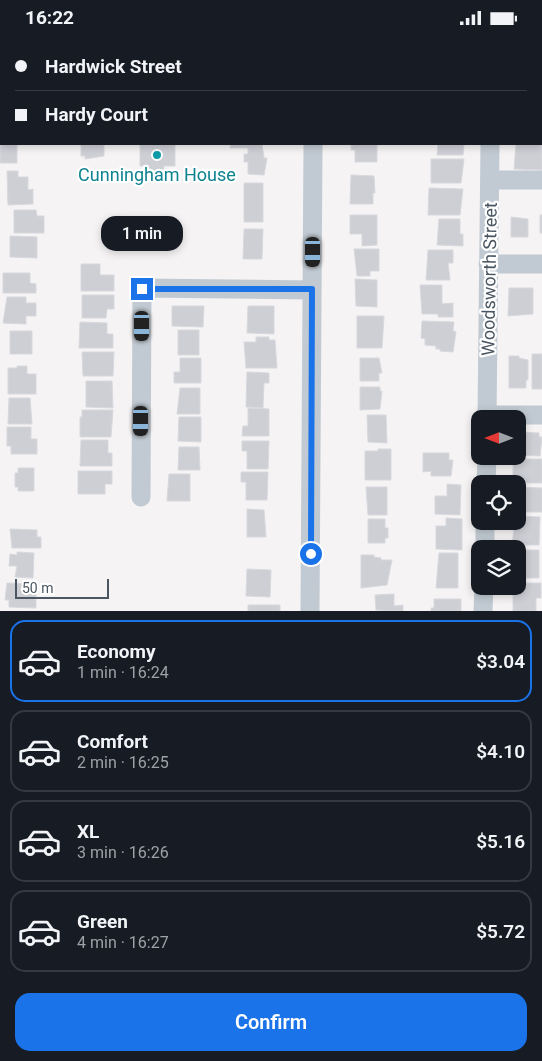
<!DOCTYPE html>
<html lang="en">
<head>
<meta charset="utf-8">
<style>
	body { margin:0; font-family:Roboto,sans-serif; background:#242831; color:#f1f3f6; height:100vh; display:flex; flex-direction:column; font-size:19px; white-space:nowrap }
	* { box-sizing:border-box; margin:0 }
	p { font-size:16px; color:#9ea1a6 }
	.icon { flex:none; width:28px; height:28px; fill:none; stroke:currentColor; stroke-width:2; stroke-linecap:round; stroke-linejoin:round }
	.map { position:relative; height:576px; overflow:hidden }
	.side { display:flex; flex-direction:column; background:#171b24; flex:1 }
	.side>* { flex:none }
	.guide { position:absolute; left:0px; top:0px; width:542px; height:110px; box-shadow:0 2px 8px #0003; display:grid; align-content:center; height:110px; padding:0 15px; background:#171b24 }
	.needle { width:32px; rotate:270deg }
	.fabs { position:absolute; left:471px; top:375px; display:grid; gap:10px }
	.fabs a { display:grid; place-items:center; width:55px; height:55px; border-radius:10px; background:#171b24; box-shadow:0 2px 8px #0003; font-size:25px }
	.scale { position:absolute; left:15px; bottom:12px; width:94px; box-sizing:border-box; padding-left:5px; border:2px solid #4a5661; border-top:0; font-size:14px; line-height:18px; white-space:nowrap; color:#4a5661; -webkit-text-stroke:4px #fff; paint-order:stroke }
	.end { position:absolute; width:22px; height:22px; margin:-11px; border:6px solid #1a73e8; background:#fff; box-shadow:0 0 0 2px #fff }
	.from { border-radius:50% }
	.bubble { position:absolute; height:35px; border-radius:15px; background:#171b24; box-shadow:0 2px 8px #0003; font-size:16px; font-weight:600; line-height:35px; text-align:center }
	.car { position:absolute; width:15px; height:30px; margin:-15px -8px; border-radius:6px; box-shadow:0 0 4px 1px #0007; background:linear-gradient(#222 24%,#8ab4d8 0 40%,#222 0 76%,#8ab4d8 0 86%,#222 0) }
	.guide b { display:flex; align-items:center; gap:18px; height:48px; font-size:19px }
	.guide b+b { border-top:1px solid #363941 }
	.guide i { width:12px; height:12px; background:#f1f3f6 }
	ul { padding:9px 0 0; list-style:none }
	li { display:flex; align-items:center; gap:15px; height:82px; margin:0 10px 8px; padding:0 5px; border:2px solid #363941; border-radius:15px }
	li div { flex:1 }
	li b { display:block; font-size:19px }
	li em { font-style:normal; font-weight:600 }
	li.selected { border-color:#1a73e8 }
	li>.icon { width:45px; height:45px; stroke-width:1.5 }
	.primary-button { display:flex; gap:10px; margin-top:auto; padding:10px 15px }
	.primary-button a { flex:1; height:58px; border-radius:15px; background:#1a73e8; color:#fff; font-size:20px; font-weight:600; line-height:58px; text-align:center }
	.status { display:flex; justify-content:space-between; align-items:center; height:35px; padding:0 25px; background:#171b24; direction:ltr }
	.status svg { height:14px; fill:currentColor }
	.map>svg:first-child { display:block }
</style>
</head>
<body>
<div class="status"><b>16:22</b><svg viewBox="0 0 49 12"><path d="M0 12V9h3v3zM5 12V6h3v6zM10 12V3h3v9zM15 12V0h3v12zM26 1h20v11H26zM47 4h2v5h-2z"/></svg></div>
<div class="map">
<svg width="542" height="576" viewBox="0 0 542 576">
	<rect width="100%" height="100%" fill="#f5f3f3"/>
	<!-- building -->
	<path fill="#cdcfd5" stroke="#d7d9de" d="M 541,62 L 542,62 L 542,94 L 541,94 Z
		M 542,102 L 542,135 L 514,134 L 516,109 L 541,109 Z
		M 0,108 L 17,109 L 17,128 L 0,128 Z
		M 81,109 L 104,109 L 104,121 L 85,124 L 85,121 L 81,121 Z
		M 140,109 L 175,109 L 175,131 L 164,131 L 164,137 L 148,137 L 148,131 L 140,131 Z
		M 231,109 L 262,109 L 264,123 L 267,123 L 264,140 L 248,139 L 248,127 L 244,127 L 244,119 L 248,119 L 248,113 L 230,113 Z
		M 351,109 L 377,109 L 377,127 L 355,127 L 355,115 L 351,115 Z
		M 438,109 L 464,109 L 463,120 L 437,120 Z
		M 431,124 L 464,124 L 461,148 L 431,148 Z
		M 7,136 L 18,136 L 18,142 L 28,142 L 28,155 L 33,154 L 33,169 L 8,170 Z
		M 351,140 L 374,141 L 375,158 L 373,158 L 373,169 L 350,169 Z
		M 244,148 L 263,148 L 263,187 L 244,187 Z
		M 429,153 L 463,154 L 460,180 L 428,180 Z
		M 14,175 L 36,175 L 37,181 L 44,181 L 44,198 L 14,198 Z
		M 350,180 L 377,180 L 377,210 L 362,211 L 362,199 L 350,199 Z
		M 540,180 L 542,180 L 542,198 L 540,198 Z
		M 511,182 L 528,184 L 528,202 L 511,202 Z
		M 439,184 L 460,184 L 460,199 L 463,199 L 463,211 L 437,210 Z
		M 244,194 L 263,194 L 262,224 L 243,224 Z
		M 10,201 L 37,202 L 37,223 L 10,222 Z
		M 354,214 L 379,214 L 379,236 L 370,236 L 370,241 L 357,241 Z
		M 428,215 L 453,215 L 453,228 L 448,228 L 450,245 L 426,245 Z
		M 81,229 L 100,229 L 100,240 L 114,240 L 114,256 L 81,256 Z
		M 3,238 L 30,238 L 30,248 L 36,249 L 36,258 L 3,258 Z
		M 355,244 L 377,245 L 377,272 L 356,271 Z
		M 420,250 L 442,250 L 442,269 L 453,268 L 453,282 L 438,282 L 438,279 L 422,279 Z
		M 509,253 L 533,253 L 533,279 L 508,281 Z
		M 82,260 L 114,260 L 114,274 L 107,274 L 106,283 L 82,283 Z
		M 7,262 L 26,262 L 26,268 L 36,268 L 36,281 L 26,281 L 26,289 L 3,288 Z
		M 172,271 L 204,271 L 203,292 L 172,291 Z
		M 248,271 L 274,271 L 274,299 L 247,298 Z
		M 357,281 L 384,281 L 382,313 L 357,313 Z
		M 422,286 L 454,287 L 453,296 L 456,297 L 453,317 L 440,316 L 440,314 L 436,314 L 436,311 L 425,310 L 425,304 L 421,303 Z
		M 80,287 L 107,288 L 107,299 L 113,299 L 113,313 L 79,313 Z
		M 178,295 L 199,295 L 199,320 L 178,320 Z
		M 10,296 L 32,296 L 32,319 L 10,319 Z
		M 256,302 L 269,302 L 269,305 L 275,305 L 277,333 L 246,333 L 244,307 L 256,307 Z
		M 82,317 L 114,317 L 113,341 L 83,341 Z
		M 532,319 L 542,319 L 542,354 L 532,354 Z
		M 509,321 L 519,321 L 519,323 L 528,325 L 528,345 L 526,345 L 526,353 L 509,353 Z
		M 180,323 L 201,323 L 201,348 L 174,348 L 174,337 L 180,337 Z
		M 360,323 L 379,323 L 382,338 L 379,338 L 379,346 L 360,346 Z
		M 17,331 L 27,331 L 27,339 L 36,339 L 36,359 L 8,359 L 8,333 L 17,333 Z
		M 247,337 L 269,338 L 269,348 L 264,348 L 263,373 L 246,372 Z
		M 86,346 L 112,346 L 113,373 L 86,372 Z
		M 360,352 L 380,352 L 380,356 L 382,356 L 380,374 L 360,375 Z
		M 180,353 L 200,353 L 200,379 L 177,379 Z
		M 9,363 L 30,363 L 32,389 L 8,389 Z
		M 248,373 L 269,374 L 269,401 L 242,401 L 243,391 L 248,391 Z
		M 82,375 L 113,375 L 111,402 L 80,402 L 80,382 L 82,382 Z
		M 367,380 L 386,380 L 387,408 L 368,407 Z
		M 179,382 L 201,382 L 201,407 L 178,406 Z
		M 7,392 L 31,392 L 31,404 L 37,404 L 37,419 L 11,419 L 11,411 L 7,411 Z
		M 518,397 L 539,398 L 539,402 L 542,402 L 540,421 L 518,420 Z
		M 81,405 L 108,405 L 108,418 L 112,418 L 112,431 L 80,431 Z
		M 242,406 L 269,406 L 268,434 L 247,434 L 247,416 L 242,416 Z
		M 179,412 L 199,412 L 200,435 L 178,435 Z
		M 378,414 L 391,414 L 391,445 L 365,445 L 365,416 L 378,416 Z
		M 423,418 L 449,418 L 449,425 L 453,425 L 451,441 L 431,441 L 431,436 L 423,437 Z
		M 513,424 L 542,424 L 542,448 L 513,448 Z
		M 18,433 L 34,433 L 34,456 L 18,456 L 18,452 L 15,452 L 15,438 L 18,438 Z
		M 78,436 L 112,436 L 112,449 L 105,449 L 105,459 L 78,459 Z
		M 241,437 L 268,437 L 267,465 L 246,465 L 246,447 L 241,447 Z
		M 169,439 L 190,439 L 190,466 L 167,466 Z
		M 447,449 L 461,450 L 460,480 L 435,479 L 435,461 L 447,461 Z
		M 366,452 L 387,452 L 387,480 L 368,480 Z
		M 518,452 L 542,453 L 542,477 L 518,477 Z
		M 247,474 L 264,475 L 266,502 L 247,502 Z
		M 518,481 L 540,482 L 539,510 L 512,510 L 514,493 L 512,493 L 512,486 L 518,486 Z
		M 446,483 L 462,484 L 462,515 L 436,514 L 436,491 L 446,491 Z
		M 368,484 L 385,484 L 385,493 L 388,493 L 388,503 L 385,503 L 385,508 L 368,508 Z
		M 10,494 L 37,495 L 37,502 L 41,502 L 41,513 L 12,513 Z
		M 518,515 L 539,515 L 539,543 L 518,543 Z
		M 17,517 L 34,518 L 33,543 L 15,542 L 17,531 L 9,531 L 10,519 L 17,520 Z
		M 439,518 L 458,518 L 458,553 L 436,553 Z
		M 361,520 L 374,520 L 374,522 L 381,523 L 381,525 L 392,525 L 387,550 L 361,553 Z
		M 247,534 L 271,535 L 270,562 L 246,561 Z
		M 7,548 L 36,549 L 36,573 L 9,572 L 9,565 L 5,565 Z
		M 518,548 L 541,548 L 541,563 L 536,563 L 536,576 L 513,576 L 513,551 L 518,551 Z
		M 394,559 L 394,571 L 403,570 L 403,576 L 376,575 L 375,560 Z
		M 434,564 L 461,564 L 461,576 L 431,576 L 431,573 L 434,573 Z
		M 248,570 L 280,570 L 280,576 L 248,576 Z"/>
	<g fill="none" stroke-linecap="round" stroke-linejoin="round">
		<!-- minor -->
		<path stroke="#c1cad2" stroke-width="19" d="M 482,0 L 482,1
			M 323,1 L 331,0
			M 541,20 L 542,20
			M 0,37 L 1,36
			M 490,145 L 542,145
			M 488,229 L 542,229
			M 487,380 L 542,380
			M 487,384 L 490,109
			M 486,449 L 487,421
			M 141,462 L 142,253 L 312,255
			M 485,514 L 485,486
			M 310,576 L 313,109
			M 483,576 L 484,551"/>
	</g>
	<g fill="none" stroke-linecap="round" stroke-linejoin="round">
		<!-- route -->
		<path stroke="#1a73e8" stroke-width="6" d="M 142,254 L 312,254 L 311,519"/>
	</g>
	<!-- markers -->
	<circle fill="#0f9aa8" stroke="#fff" stroke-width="2" cx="157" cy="120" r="5"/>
	<g text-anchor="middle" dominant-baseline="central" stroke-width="4.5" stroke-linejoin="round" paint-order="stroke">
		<!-- culture labels -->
		<g font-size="18" fill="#0d838f" stroke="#fff">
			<text x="157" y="139">Cunningham House</text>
		</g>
		<!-- street labels -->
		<g font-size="18" fill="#4a5661" stroke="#fff">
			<text transform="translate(489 244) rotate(-89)">Woodsworth Street</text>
		</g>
	</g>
</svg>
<div class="fabs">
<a><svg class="needle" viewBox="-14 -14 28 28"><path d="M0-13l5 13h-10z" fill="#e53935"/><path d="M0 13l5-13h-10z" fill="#9ea1a6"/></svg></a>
<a><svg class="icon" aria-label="locate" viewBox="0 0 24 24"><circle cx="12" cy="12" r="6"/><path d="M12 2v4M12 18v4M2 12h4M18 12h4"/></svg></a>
<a><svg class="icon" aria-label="layers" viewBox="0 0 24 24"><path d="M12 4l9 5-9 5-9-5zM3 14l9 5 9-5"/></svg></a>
</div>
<div class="scale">50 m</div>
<i class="end from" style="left:311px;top:519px"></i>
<i class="end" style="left:142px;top:254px"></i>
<div class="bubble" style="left:101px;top:181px;width:82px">1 min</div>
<i class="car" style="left:313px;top:217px;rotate:180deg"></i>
<i class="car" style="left:142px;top:291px;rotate:180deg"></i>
<i class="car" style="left:141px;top:386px;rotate:180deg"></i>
<div class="guide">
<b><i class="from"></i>Hardwick Street</b>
<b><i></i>Hardy Court</b>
</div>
</div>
<section class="side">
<ul>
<li class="selected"><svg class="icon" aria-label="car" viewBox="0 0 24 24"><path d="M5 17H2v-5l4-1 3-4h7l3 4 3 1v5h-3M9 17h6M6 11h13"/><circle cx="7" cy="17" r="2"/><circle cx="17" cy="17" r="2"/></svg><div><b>Economy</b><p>1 min · 16:24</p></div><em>$3.04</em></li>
<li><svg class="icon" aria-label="car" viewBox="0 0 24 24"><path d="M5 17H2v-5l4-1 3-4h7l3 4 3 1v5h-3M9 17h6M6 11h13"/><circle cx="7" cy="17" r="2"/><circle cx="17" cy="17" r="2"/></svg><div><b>Comfort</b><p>2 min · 16:25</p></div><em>$4.10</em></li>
<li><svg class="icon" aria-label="car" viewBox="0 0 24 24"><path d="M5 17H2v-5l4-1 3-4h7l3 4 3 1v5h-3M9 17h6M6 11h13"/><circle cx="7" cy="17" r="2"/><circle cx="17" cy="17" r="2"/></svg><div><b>XL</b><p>3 min · 16:26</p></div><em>$5.16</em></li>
<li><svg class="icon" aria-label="car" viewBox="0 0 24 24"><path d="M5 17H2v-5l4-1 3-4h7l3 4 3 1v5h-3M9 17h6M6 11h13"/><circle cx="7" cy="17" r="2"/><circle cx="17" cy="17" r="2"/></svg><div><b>Green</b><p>4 min · 16:27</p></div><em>$5.72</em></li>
</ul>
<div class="primary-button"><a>Confirm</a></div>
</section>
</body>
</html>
